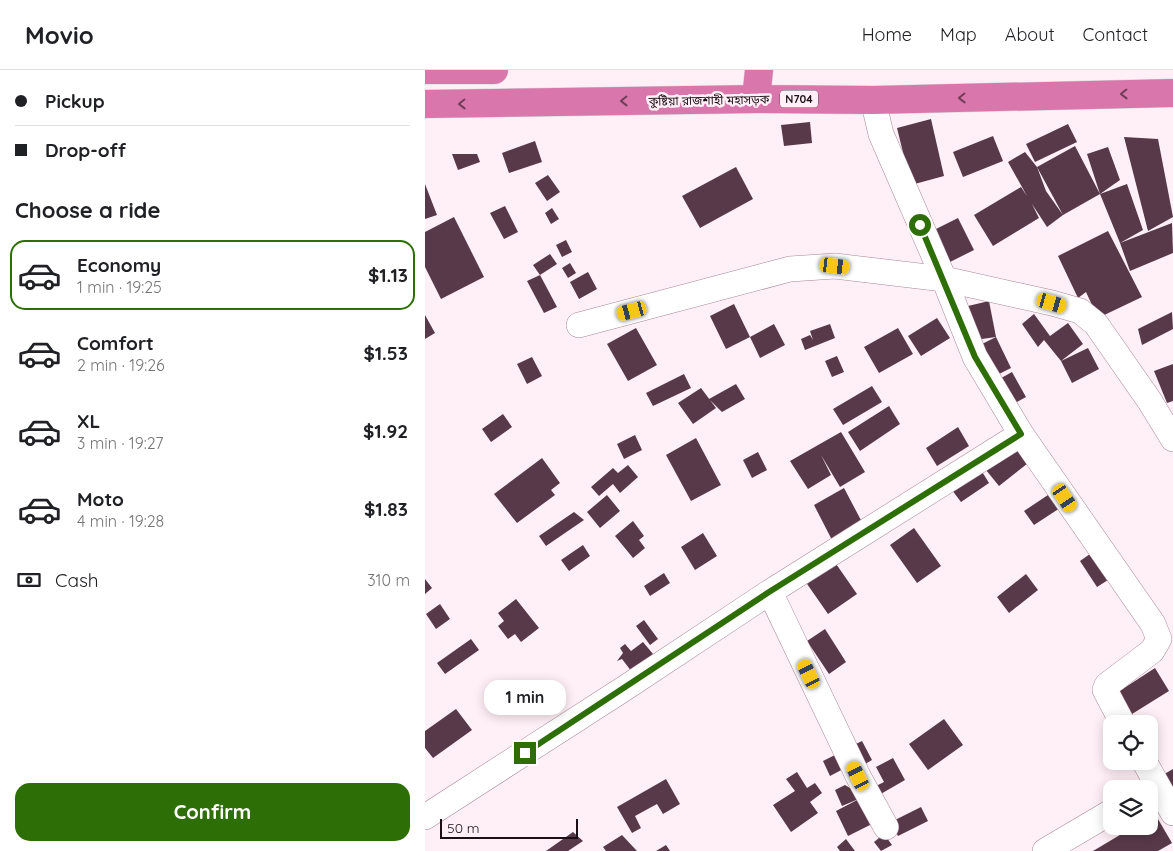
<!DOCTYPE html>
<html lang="en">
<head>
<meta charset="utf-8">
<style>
	body { margin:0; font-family:Quicksand,"Noto Sans Bengali",sans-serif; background:#f6f6f6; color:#202124; height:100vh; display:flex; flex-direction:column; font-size:19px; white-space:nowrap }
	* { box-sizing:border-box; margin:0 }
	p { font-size:16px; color:#757577 }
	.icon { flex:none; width:28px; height:28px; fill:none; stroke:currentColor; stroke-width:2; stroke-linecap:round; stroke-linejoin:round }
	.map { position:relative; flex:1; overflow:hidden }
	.drawer { display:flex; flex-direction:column; background:#fff; width:425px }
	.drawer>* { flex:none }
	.top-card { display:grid; align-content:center; height:110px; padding:0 15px; background:#fff }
	.controls { position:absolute; left:678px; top:645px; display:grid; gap:10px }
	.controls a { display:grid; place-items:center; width:55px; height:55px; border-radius:10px; background:#fff; box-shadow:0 2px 12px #0003; font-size:25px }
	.scale { position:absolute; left:15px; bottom:12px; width:138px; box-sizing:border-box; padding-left:5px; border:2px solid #1b0f15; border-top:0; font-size:14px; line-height:18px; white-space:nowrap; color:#1b0f15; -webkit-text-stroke:4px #ffeff6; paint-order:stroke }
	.end { position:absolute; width:22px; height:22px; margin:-11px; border:6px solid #2d6f06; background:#fff; box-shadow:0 0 0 2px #fff }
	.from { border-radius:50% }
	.bubble { position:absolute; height:35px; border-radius:15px; background:#fff; box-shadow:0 2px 12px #0003; font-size:16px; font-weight:700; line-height:35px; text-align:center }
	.car { position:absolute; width:15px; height:30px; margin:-15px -8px; border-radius:6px; box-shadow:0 0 4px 1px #0007; background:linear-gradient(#f5c518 24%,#345 0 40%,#f5c518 0 76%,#345 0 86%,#f5c518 0) }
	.top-card b { display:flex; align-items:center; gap:18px; height:48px; font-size:19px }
	.top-card b+b { border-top:1px solid #e0e0e0 }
	.top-card i { width:12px; height:12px; background:#202124 }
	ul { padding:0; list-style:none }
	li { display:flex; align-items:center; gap:15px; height:70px; margin:0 10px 8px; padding:0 5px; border:2px solid transparent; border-radius:15px }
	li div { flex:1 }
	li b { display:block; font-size:19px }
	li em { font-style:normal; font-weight:700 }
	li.current { border-color:#2d6f06 }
	li>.icon { width:45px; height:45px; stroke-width:1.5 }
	h2 { padding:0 15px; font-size:22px; line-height:60px }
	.pay { display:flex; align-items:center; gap:12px; height:55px; padding:0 15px; font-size:19px }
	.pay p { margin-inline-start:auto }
	.button { display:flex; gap:10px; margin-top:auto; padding:10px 15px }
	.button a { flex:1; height:58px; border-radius:15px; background:#2d6f06; color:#fff; font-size:20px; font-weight:700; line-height:58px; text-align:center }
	header { display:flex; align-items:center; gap:30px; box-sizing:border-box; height:70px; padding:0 25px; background:#fff; border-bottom:1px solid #e0e0e0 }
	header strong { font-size:24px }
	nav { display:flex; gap:28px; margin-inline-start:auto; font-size:18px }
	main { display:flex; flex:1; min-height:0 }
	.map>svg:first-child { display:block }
</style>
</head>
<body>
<header>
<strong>Movio</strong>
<nav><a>Home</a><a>Map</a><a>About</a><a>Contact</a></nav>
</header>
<main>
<section class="drawer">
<div class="top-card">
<b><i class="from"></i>Pickup</b>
<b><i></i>Drop-off</b>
</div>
<h2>Choose a ride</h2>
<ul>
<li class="current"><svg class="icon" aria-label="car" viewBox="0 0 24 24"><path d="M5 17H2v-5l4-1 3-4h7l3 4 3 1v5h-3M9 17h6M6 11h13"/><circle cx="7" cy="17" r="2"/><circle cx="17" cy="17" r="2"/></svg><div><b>Economy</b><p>1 min · 19:25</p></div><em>$1.13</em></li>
<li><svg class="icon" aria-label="car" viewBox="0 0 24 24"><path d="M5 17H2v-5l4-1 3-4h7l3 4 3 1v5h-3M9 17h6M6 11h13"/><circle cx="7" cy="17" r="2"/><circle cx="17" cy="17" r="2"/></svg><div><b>Comfort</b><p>2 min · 19:26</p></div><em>$1.53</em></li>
<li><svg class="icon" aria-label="car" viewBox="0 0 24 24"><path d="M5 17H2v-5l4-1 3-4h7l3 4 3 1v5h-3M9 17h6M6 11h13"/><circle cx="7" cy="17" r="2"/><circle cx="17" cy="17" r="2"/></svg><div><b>XL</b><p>3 min · 19:27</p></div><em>$1.92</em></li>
<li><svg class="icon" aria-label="car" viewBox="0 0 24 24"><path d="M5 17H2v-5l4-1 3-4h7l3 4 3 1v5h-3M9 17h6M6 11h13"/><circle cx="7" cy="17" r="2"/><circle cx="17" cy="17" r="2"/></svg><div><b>Moto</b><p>4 min · 19:28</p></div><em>$1.83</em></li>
</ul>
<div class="pay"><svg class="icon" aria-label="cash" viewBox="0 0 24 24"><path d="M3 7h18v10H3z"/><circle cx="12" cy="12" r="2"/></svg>Cash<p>310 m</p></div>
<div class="button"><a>Confirm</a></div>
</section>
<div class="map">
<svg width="748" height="781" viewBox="0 0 748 781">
	<rect width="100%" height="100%" fill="#ffeff6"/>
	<!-- building -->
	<path fill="#583949" d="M 506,49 L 519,106 L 486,115 L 472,58 Z
		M 385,52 L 387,73 L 359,76 L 356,55 Z
		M 643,54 L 652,72 L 610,92 L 601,74 Z
		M 568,66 L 578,91 L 538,107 L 528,82 Z
		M 699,67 L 733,69 L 748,147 L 723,161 Z
		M 110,71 L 117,92 L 84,103 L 77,83 Z
		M 650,76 L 675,124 L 638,145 L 612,97 Z
		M 683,77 L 695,110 L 675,124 L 662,84 Z
		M 600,82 L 612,97 L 621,121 L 638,145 L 622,157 L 607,134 L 614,148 L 568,176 L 549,145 L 596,117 L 602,126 L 583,92 Z
		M 27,84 L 52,84 L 55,92 L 33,100 Z
		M 311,97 L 328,129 L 275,158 L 257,126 Z
		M 123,105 L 135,122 L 122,131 L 110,113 Z
		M 0,114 L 12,145 L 0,149 Z
		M 702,114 L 718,160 L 695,173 L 675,124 Z
		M 80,136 L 93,162 L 79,169 L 65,143 Z
		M 127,138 L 134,149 L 126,154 L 120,143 Z
		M 29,147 L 59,207 L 16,229 L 0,197 L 0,162 Z
		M 533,148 L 549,180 L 519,195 L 503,163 Z
		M 747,153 L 748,183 L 705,201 L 695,173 Z
		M 683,161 L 717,227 L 673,248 L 661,222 L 653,228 L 633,186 Z
		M 141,170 L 147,182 L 137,187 L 131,175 Z
		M 125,184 L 132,194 L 115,205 L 108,195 Z
		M 145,193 L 151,203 L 143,208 L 137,198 Z
		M 163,202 L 172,219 L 154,229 L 145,212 Z
		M 115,205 L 132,237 L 119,243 L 102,211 Z
		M 564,231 L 571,267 L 550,270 L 543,236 Z
		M 309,234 L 325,267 L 349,254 L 360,275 L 335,288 L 325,267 L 301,279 L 285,246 Z
		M 747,242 L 748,259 L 717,275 L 713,259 Z
		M 609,244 L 625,266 L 643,253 L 658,274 L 636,291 L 619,270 L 613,277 L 597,254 Z
		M 0,245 L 10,263 L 0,269 Z
		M 512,248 L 525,268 L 496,286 L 483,266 Z
		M 405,254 L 410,268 L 380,280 L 376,269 L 385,265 L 388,270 L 385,261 Z
		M 211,258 L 232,295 L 203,311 L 182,274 Z
		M 473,258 L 488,284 L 454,303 L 439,277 Z
		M 571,267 L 586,298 L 564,309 L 549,278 Z
		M 663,278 L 674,299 L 647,313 L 636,291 Z
		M 412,286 L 419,302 L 407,307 L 400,291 Z
		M 107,287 L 117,306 L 102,314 L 92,294 Z
		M 748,294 L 748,331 L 742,333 L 729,301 Z
		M 587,302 L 601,327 L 583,337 L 569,312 Z
		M 259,304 L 266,318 L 228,336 L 221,323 Z
		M 311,314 L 320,329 L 297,342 L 284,329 Z
		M 447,316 L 457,332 L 418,355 L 408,339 Z
		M 276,318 L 291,338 L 268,354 L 253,333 Z
		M 464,336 L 475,354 L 435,381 L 423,362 Z
		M 78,344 L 87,357 L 66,372 L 57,359 Z
		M 533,357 L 544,376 L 512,396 L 501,378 Z
		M 416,362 L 440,402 L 415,417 L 396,385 L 406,405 L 383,419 L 365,391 Z
		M 210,365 L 217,380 L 199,389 L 192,374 Z
		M 271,368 L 296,415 L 266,431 L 241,385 Z
		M 594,374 L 607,390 L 574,416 L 561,400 Z
		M 333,382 L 342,400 L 327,408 L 318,390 Z
		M 117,388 L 135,413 L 126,420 L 130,425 L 92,453 L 69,424 Z
		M 203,395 L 213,407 L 195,423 L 188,414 L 174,426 L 166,417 L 188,398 L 193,403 Z
		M 556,400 L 564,413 L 536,432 L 527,420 Z
		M 419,418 L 438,454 L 407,470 L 389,435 Z
		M 626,423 L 635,438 L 609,455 L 599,441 Z
		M 182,425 L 195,441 L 175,458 L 162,442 Z
		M 149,442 L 159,450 L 121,476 L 114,466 Z
		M 208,451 L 219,466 L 214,470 L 220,478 L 208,488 L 190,466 Z
		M 489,458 L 516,496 L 492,513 L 465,475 Z
		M 278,463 L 292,486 L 270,500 L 256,477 Z
		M 158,475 L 165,486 L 144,501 L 136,490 Z
		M 665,484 L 683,510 L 672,517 L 655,491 Z
		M 409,491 L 432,524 L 403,544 L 380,511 Z
		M 239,503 L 245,513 L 225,526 L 219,516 Z
		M 601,504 L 613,520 L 584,543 L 572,527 Z
		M 0,509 L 7,518 L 0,524 Z
		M 91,529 L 114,558 L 96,572 L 90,564 L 83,569 L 73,556 L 79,551 L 73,543 Z
		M 15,534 L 25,549 L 11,559 L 1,544 Z
		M 219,550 L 233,569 L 225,575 L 211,556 Z
		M 400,559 L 421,592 L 404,604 L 382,571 Z
		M 46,569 L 54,580 L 20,604 L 12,593 Z
		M 218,572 L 228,584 L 207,602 L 197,589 L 192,591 L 198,583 L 195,578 L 200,574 L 206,581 Z
		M 730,598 L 744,621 L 707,644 L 693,622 Z
		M 31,639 L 47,660 L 8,688 L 0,678 L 0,661 Z
		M 519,649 L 538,675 L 503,700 L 484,674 Z
		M 437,671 L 447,690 L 435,697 L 425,677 Z
		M 414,683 L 422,697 L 405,706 L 398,691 Z
		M 468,688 L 480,710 L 454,725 L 449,717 L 459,712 L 451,697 Z
		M 748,699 L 748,725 L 736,706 Z
		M 372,702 L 382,718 L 390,713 L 397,723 L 385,732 L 393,743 L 366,762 L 348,735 L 370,721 L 361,709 Z
		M 241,709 L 255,734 L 238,744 L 232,734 L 210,746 L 216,758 L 207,763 L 192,737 Z
		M 420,715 L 425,718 L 434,715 L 451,752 L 423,766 L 411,741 L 436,728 L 417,736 L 410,720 Z
		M 496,737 L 503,751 L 473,766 L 466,752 Z
		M 730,744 L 747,773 L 733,781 L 668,781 L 710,756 L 724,756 L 724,748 Z
		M 148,762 L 158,771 L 143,781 L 121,781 Z
		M 459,764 L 467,775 L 456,781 L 449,772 Z
		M 197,765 L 212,781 L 181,781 L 178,777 Z
		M 421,769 L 430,781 L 415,781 L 412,777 Z
		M 241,775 L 245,781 L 231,781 Z"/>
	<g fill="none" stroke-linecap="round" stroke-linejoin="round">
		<!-- minor casing -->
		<g stroke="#aa8798" stroke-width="26">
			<path id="minor" d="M 448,30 L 456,64 L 519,209 L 550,287 L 596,364 L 728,554 L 734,569 L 727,581 L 682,615 L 680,620 L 698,654
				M 154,255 L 365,199 L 410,196 L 519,209 L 627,233 L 655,241 L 671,254 L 724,330 L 748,369
				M 345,522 L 433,706 L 461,757
				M 719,691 L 748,743
				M 0,747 L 200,618 L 345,522 L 596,364
				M 620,781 L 686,742"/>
		</g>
		<!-- highway casing -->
		<g stroke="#d6d4d5" stroke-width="29">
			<path id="highway" d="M 0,0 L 69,0
				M 331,29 L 334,0
				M 0,34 L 331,29 L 448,30 L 748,23"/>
		</g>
		<!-- minor -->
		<use href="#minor" stroke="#fff" stroke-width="25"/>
		<!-- highway -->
		<use href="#highway" stroke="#d976ac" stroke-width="28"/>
	</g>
	<!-- one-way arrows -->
	<defs><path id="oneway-chevron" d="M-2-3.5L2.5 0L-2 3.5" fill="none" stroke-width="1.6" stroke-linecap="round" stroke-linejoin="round" transform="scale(1.25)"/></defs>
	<g stroke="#703d59">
		<use href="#oneway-chevron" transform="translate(699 24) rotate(179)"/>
		<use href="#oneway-chevron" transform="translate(537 28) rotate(179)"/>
		<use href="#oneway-chevron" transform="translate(199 31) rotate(179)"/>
		<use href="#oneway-chevron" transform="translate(37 34) rotate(179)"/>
	</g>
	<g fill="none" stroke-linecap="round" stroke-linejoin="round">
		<!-- route -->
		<path stroke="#2d6f06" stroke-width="6" d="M 100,683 L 344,522 L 596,364 L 550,287 L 495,155"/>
	</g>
	<g text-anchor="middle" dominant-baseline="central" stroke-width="5" stroke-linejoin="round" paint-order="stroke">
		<!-- shield labels -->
		<rect fill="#ffeff6" stroke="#5f5258" stroke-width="1" x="355" y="20.5" width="38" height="17" rx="4"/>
		<g font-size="11" font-weight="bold" fill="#1b0f15">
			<text x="374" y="29">N704</text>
		</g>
		<!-- street labels -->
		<g font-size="12" fill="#1b0f15" stroke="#ffeff6">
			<text transform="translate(284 30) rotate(-1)">কুষ্টিয়া রাজশাহী মহাসড়ক</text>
		</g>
	</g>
</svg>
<div class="controls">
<a><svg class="icon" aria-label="locate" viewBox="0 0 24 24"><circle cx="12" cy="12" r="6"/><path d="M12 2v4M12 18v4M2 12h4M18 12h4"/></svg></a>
<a><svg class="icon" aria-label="layers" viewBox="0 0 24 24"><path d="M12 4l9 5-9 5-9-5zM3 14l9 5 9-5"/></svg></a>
</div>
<div class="scale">50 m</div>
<i class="end from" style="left:495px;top:155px"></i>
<i class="end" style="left:100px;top:683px"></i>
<div class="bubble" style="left:59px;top:610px;width:82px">1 min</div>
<i class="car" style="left:410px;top:196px;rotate:97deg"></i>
<i class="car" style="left:627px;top:233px;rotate:106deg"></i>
<i class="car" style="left:207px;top:241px;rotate:255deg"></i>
<i class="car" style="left:640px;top:428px;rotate:146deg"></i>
<i class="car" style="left:384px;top:604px;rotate:334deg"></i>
<i class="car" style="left:433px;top:706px;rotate:334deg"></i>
</div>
</main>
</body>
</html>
